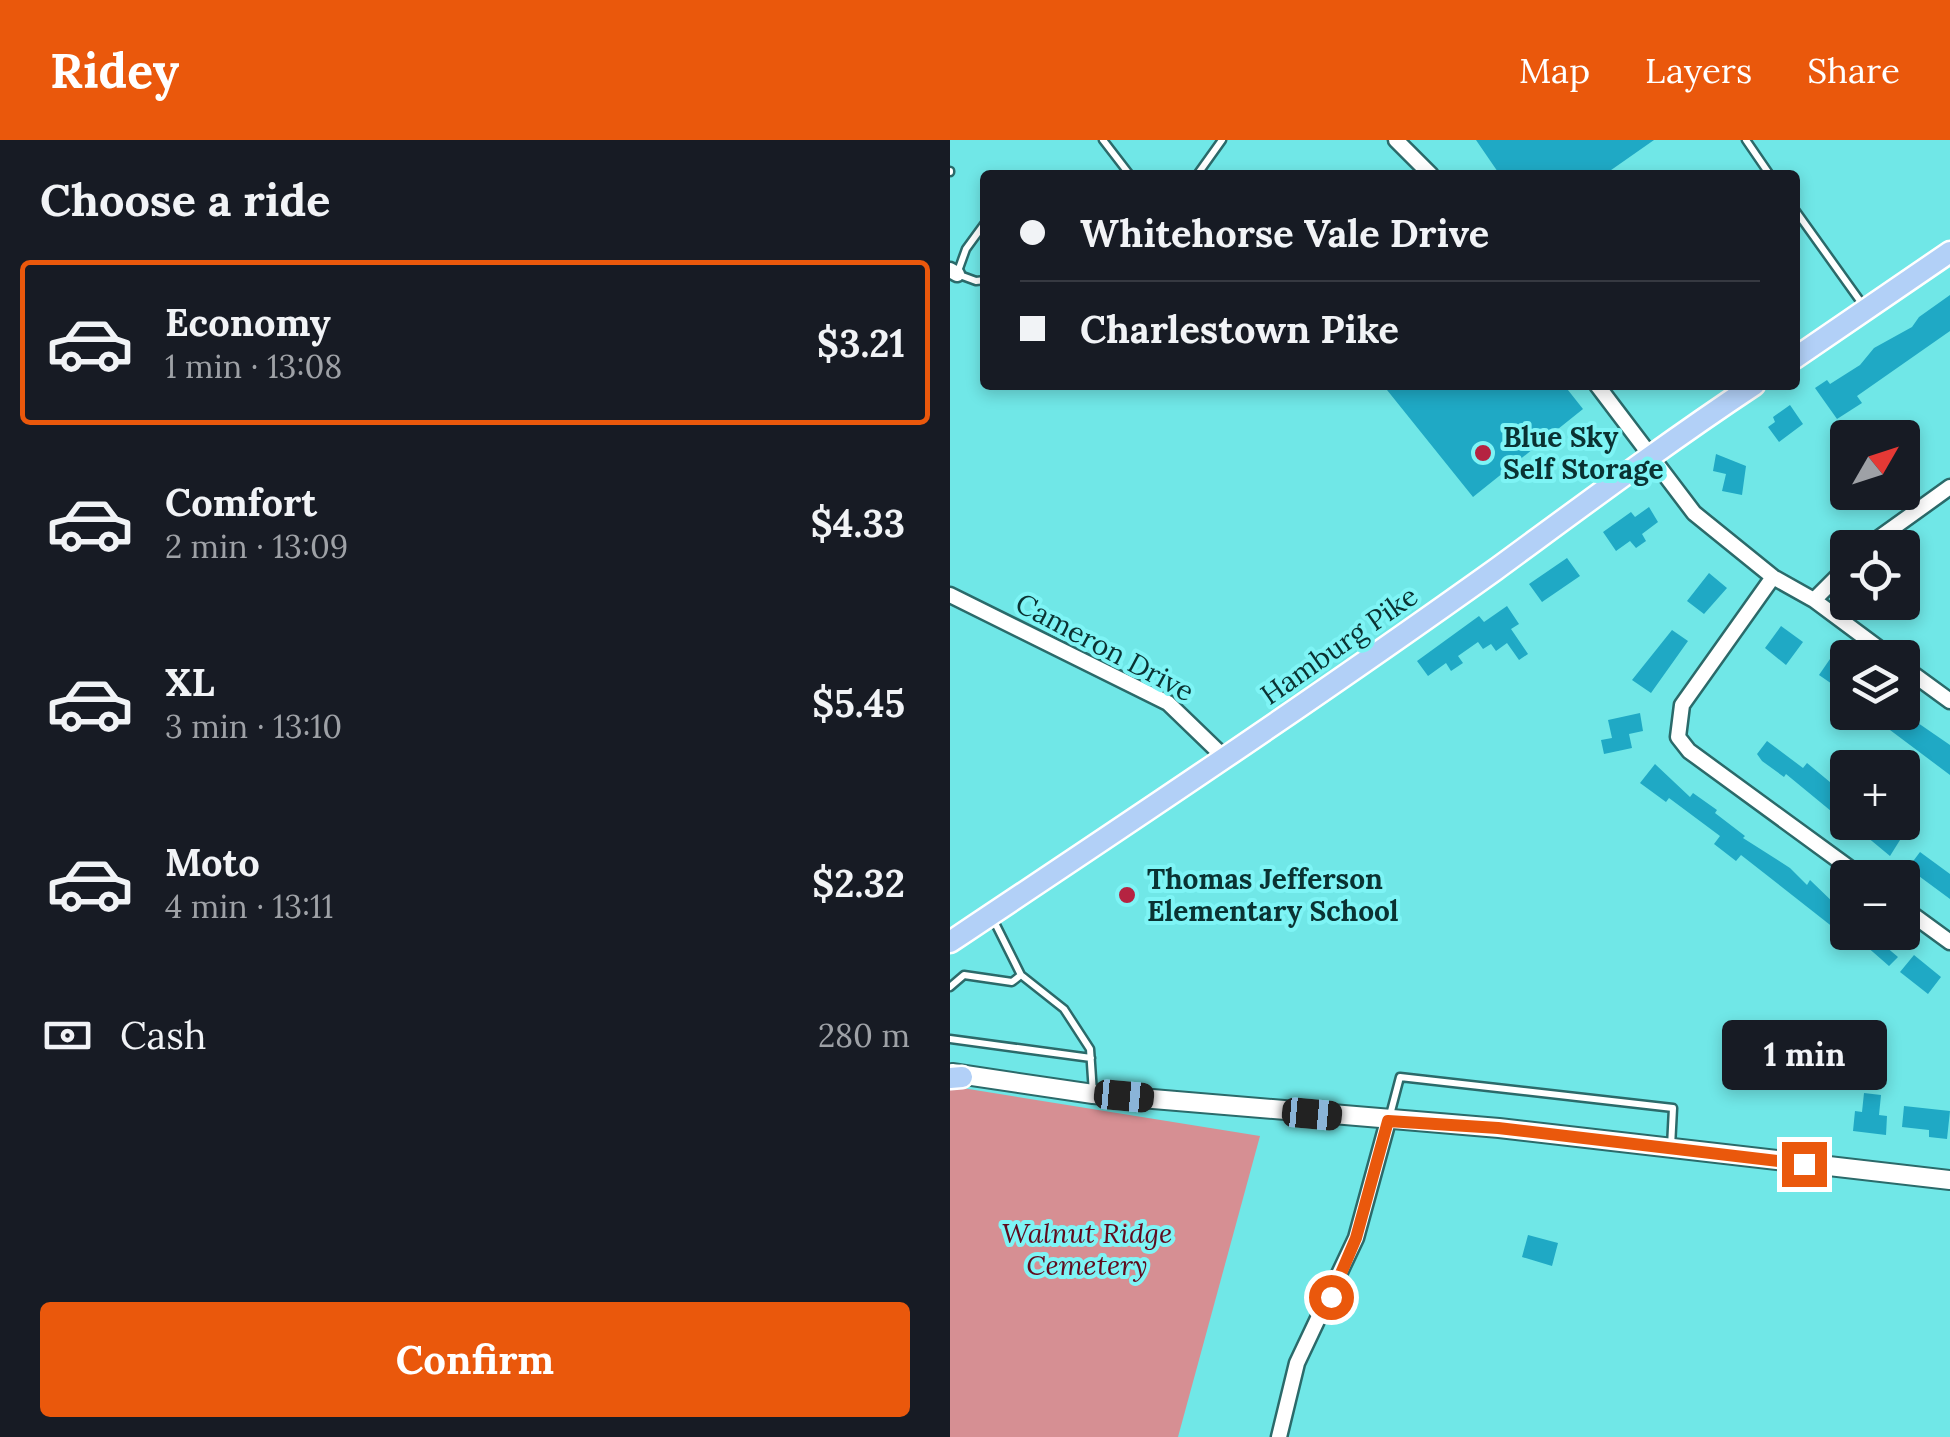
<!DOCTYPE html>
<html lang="en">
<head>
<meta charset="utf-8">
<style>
	body { margin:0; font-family:Lora,serif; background:#242831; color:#f1f3f6; height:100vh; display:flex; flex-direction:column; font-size:38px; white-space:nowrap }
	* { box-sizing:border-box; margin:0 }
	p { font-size:32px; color:#9ea1a6 }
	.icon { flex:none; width:55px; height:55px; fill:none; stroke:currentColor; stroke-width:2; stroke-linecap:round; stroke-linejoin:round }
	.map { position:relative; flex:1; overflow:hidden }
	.drawer { display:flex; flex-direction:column; background:#171b24; width:950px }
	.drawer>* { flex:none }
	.guide { position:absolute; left:30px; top:30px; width:820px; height:220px; border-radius:10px; box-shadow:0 5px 15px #0003; display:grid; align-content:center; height:220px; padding:0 40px; background:#171b24 }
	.needle { width:65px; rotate:51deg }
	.fabs { position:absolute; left:880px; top:280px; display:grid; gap:20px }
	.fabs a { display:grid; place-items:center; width:90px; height:90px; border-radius:10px; background:#171b24; box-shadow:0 5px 15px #0003; font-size:50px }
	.end { position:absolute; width:45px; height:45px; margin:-22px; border:12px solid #ea580c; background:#fff; box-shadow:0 0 0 5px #fff }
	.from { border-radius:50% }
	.bubble { position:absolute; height:70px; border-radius:10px; background:#171b24; box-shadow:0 5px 15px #0003; font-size:32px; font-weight:700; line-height:70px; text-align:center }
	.car { position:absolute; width:30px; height:60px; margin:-30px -15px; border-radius:12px; box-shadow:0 0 8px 2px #0007; background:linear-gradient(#222 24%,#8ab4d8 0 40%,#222 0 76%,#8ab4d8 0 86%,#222 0) }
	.guide b { display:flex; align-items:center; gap:35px; height:95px; font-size:38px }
	.guide b+b { border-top:2px solid #363941 }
	.guide i { width:25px; height:25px; background:#f1f3f6 }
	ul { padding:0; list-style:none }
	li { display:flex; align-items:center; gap:30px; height:165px; margin:0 20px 15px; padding:0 20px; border:5px solid transparent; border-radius:10px }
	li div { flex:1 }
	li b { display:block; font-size:38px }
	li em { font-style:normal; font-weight:700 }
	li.current { border-color:#ea580c }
	li>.icon { width:90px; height:90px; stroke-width:1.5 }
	h2 { padding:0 40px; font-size:45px; line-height:120px }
	.pay { display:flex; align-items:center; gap:25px; height:110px; padding:0 40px; font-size:38px }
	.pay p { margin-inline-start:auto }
	.primary-button { display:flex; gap:20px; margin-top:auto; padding:20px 40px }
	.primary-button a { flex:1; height:115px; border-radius:10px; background:#ea580c; color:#fff; font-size:40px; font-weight:700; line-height:115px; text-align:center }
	header { display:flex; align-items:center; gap:60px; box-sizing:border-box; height:140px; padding:0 50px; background:#ea580c; color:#fff }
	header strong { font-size:48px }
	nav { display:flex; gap:55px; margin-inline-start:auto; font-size:35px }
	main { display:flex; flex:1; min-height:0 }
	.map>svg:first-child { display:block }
</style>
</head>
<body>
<header>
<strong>Ridey</strong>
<nav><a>Map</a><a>Layers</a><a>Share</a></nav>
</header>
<main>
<section class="drawer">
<h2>Choose a ride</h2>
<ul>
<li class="current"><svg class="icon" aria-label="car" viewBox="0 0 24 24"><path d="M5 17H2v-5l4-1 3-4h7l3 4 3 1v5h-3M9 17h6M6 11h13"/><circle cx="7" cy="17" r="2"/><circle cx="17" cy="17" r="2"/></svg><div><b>Economy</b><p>1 min · 13:08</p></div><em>$3.21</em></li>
<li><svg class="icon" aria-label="car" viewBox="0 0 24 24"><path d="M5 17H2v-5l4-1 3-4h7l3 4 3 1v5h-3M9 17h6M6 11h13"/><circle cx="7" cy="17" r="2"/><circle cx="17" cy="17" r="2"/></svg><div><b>Comfort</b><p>2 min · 13:09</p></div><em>$4.33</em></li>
<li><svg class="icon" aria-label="car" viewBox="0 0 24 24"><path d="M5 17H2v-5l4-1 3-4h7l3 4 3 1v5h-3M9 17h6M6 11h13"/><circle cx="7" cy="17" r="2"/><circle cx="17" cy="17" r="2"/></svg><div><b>XL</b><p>3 min · 13:10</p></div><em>$5.45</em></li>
<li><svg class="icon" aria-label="car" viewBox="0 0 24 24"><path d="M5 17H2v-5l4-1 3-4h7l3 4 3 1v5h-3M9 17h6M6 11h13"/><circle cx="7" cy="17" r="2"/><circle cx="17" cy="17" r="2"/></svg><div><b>Moto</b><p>4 min · 13:11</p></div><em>$2.32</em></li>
</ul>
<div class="pay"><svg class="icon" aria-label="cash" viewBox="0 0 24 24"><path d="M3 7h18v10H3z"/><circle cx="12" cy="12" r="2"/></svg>Cash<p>280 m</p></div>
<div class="primary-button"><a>Confirm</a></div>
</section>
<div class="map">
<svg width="1000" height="1297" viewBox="0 0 1000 1297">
	<rect width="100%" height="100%" fill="#70e7e7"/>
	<!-- green -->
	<path fill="#d68f93" d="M 0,946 L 310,996 L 228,1297 L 0,1297 Z"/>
	<!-- building -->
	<path fill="#1fa9c5" d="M 526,0 L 704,0 L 654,35 L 550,35 Z
		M 1000,155 L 1000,191 L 907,256 L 912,263 L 887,279 L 865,248 L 877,240 L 880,244 L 910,225 L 924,208 L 962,187 L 969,177 Z
		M 433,245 L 614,245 L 633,269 L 523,357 Z
		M 840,265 L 853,284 L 829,302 L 818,287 L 825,282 L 823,277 Z
		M 766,314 L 796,326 L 792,355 L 772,351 L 776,334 L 763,331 Z
		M 699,367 L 708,382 L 692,394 L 696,401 L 686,408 L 680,401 L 666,411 L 653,392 L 681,372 L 685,377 Z
		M 617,418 L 630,436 L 592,462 L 579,444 Z
		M 759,433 L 777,448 L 754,474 L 737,461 Z
		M 557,466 L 569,484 L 561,489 L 578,514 L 569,520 L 557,503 L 546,511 L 541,504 L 533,509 L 528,502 L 508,516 L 513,523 L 501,531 L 496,523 L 478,536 L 467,521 L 529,476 L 534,482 Z
		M 831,486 L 853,502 L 836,525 L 815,508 Z
		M 722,490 L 738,501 L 701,553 L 682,540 Z
		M 880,519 L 898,532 L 898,555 L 869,535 Z
		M 916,572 L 952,572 L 1000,605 L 1000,635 Z
		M 690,573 L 693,591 L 679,594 L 682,608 L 654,614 L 651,600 L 662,598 L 658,580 Z
		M 817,601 L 853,628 L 857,623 L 898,657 L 898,685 L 836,634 L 834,637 L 812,621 L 807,614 Z
		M 705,624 L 740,657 L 743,653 L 767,670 L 765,673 L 795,696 L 793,698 L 840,728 L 857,745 L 860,740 L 888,767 L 890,764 L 898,769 L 898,799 L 791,715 L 786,721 L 764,704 L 770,696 L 719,658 L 716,662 L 690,643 Z
		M 899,682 L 924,682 L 950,700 L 940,716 Z
		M 970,712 L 1000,734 L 1000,759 L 958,728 Z
		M 900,792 L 932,792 L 940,799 L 935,806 L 948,817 L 939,826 Z
		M 964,815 L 991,837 L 978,854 L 950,832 Z
		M 914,953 L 931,955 L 929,975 L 937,976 L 936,995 L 903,991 L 905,971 L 912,972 Z
		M 954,966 L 1000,971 L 997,999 L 979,997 L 979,990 L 952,987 Z
		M 578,1095 L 608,1103 L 602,1126 L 572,1117 Z"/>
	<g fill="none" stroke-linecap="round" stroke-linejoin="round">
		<!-- service casing -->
		<g stroke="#2b6a6a" stroke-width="11">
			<path id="service" d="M 153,0 L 180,35
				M 796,0 L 820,35
				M 0,32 L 0,31
				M 247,35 L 272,0
				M 845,70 L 913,165
				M 35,83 L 16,109 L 7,134 L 26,141 L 35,140
				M 42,777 L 71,835 L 114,869 L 140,909 L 143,953
				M 0,847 L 14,835 L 62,842 L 71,835
				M 0,899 L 141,918
				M 440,975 L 450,937 L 723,968 L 721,1007"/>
		</g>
		<!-- minor casing -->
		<g stroke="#2b6a6a" stroke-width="19">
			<path id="minor" d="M 446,0 L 481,35
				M 0,130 L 7,134
				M 647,245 L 744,373 L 823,437 L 864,460 L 942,518
				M 915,408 L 1000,347
				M 823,437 L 732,565 L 728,597 L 739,611 L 913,738
				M 0,455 L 218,563 L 275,618
				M 864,460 L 898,426
				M 952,526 L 1000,561
				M 952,767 L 1000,802
				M 329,1297 L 347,1223 L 406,1098 L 438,981"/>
		</g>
		<!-- tertiary casing -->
		<g stroke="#2b6a6a" stroke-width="22">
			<path id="tertiary" d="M 2,933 L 143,954 L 549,988 L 1000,1040"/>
		</g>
		<!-- primary casing -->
		<g stroke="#fff" stroke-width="25">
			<path id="primary" d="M 845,218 L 1000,112
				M 0,802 C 183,680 366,558 545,430 C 631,367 715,304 804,245
				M 0,938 L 12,937"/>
		</g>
		<!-- service -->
		<use href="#service" stroke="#fff" stroke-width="6"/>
		<!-- minor -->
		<use href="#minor" stroke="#fff" stroke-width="14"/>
		<!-- tertiary -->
		<use href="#tertiary" stroke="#fff" stroke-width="18"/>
		<!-- primary -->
		<use href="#primary" stroke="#b2d0f7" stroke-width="20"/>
	</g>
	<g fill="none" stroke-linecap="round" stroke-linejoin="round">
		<!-- route -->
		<path stroke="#ea580c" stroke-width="12" d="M 381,1157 L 406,1098 L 438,981 L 548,988 L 854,1024"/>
	</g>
	<!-- markers -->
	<g fill="#b52341" stroke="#7ef4f5" stroke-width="4">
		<circle cx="533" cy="313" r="10"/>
		<circle cx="177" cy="755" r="10"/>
	</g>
	<g text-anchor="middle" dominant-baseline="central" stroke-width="8" stroke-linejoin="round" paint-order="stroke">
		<!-- poi labels -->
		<g font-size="28" font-weight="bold" fill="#0a3232" stroke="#7ef4f5" text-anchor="start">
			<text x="553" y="297">Blue Sky<tspan x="553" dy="32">Self Storage</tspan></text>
			<text x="197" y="739">Thomas Jefferson<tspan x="197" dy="32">Elementary School</tspan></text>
		</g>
		<!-- street labels -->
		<g font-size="28" fill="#0a3232" stroke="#7ef4f5">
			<text transform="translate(389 505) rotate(-35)">Hamburg Pike</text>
			<text transform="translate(155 507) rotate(28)">Cameron Drive</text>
		</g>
		<!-- park labels -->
		<g font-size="28" font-style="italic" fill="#600b1d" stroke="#7ef4f5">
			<text x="137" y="1093">Walnut Ridge<tspan x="137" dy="32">Cemetery</tspan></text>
		</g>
	</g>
</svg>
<div class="fabs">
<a><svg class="needle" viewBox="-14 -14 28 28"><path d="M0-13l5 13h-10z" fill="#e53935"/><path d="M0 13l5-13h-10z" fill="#9ea1a6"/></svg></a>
<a><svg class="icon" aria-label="locate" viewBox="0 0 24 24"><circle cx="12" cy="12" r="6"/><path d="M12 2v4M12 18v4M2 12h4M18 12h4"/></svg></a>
<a><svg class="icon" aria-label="layers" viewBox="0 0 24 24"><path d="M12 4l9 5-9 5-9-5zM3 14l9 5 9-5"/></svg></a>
<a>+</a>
<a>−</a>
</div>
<i class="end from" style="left:381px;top:1157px"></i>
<i class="end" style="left:854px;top:1024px"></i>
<div class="bubble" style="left:772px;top:880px;width:165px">1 min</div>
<i class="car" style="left:174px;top:956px;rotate:95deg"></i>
<i class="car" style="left:362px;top:974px;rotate:95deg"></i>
<div class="guide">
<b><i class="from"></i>Whitehorse Vale Drive</b>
<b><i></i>Charlestown Pike</b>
</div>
</div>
</main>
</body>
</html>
